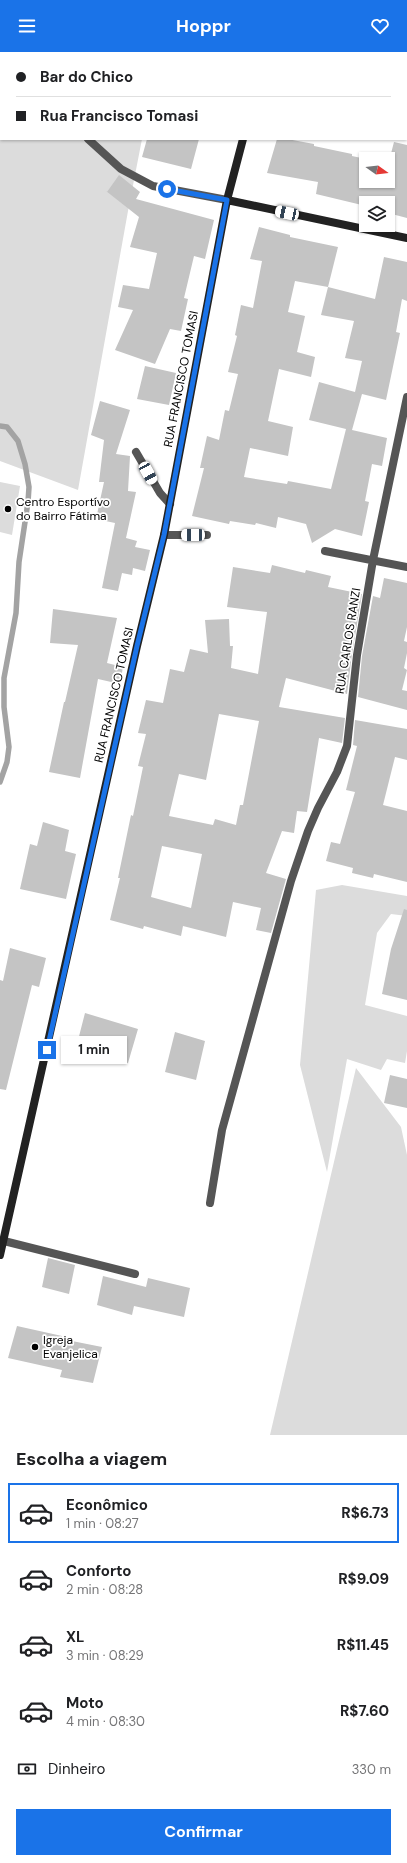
<!DOCTYPE html>
<html lang="pt">
<head>
<meta charset="utf-8">
<style>
	body { margin:0; font-family:"DM Sans",sans-serif; background:#f6f6f6; color:#202124; height:100vh; display:flex; flex-direction:column; font-size:15px; white-space:nowrap }
	* { box-sizing:border-box; margin:0 }
	p { font-size:13px; color:#757577 }
	.icon { flex:none; width:22px; height:22px; fill:none; stroke:currentColor; stroke-width:2; stroke-linecap:round; stroke-linejoin:round }
	.map { position:relative; height:1383px; overflow:hidden }
	.side { display:flex; flex-direction:column; background:#fff; flex:1 }
	.side>* { flex:none }
	.hud { position:absolute; left:0px; top:0px; width:407px; height:88px; box-shadow:0 1px 3px #0004; display:grid; align-content:center; height:88px; padding:0 16px; background:#fff }
	.needle { width:26px; rotate:104deg }
	.controls { position:absolute; left:359px; top:100px; display:grid; gap:8px }
	.controls a { display:grid; place-items:center; width:36px; height:36px; border-radius:0px; background:#fff; box-shadow:0 1px 3px #0004; font-size:20px }
	.end { position:absolute; width:18px; height:18px; margin:-9px; border:5px solid #1a73e8; background:#fff; box-shadow:0 0 0 2px #fff }
	.from { border-radius:50% }
	.bubble { position:absolute; height:28px; border-radius:0px; background:#fff; box-shadow:0 1px 3px #0004; font-size:13px; font-weight:700; line-height:28px; text-align:center }
	.car { position:absolute; width:12px; height:24px; margin:-12px -6px; border-radius:5px; box-shadow:0 0 3px 1px #0007; background:linear-gradient(#fff 24%,#345 0 40%,#fff 0 76%,#345 0 86%,#fff 0) }
	.hud b { display:flex; align-items:center; gap:14px; height:38px; font-size:15px }
	.hud b+b { border-top:1px solid #e0e0e0 }
	.hud i { width:10px; height:10px; background:#202124 }
	ul { padding:0; list-style:none }
	li { display:flex; align-items:center; gap:12px; height:60px; margin:0 8px 6px; padding:0 8px; border:2px solid transparent; border-radius:0px }
	li div { flex:1 }
	li b { display:block; font-size:15px }
	li em { font-style:normal; font-weight:700 }
	li.current { border-color:#1a73e8 }
	li>.icon { width:36px; height:36px; stroke-width:1.5 }
	h2 { padding:0 16px; font-size:18px; line-height:48px }
	.pay { display:flex; align-items:center; gap:10px; height:44px; padding:0 16px; font-size:15px }
	.pay p { margin-inline-start:auto }
	.primary-button { display:flex; gap:8px; margin-top:auto; padding:8px 16px }
	.primary-button a { flex:1; height:46px; border-radius:0px; background:#1a73e8; color:#fff; font-size:16px; font-weight:700; line-height:46px; text-align:center }
	header { display:flex; justify-content:space-between; align-items:center; height:52px; padding:0 16px; background:#1a73e8; color:#fff; font-size:18px; font-weight:700 }
	.map>svg:first-child { display:block }
</style>
</head>
<body>
<header><svg class="icon" aria-label="menu" viewBox="0 0 24 24"><path d="M4 6h16M4 12h16M4 18h16"/></svg>Hoppr<svg class="icon" aria-label="heart" viewBox="0 0 24 24"><path d="M12 20l-8-8c-3-5 5-10 8-4 3-6 11-1 8 4z"/></svg></header>
<div class="map">
<svg width="407" height="1383" viewBox="0 0 407 1383">
	<rect width="100%" height="100%" fill="#fff"/>
	<!-- green -->
	<path fill="#dcdcdc" d="M 0,0 L 160,0 L 1,1 L 1,87 L 142,87 L 128,159 L 78,438 L 0,409 Z
		M 0,430 L 20,434 L 12,483 L 0,480 Z
		M 342,833 L 407,844 L 407,864 L 391,862 L 377,881 L 365,953 L 407,964 L 407,999 L 405,1011 L 387,1007 L 381,1018 L 347,1007 L 327,1120 L 300,1013 L 316,838 Z
		M 356,1016 L 401,1075 L 407,1103 L 407,1383 L 270,1383 Z"/>
	<g fill="none" stroke-linecap="round" stroke-linejoin="round">
		<!-- stream -->
		<path stroke="#a3a3a3" stroke-width="5.5" d="M 0,374 L 7,375 L 18,389 L 25,412 L 29,435 L 28,450 L 19,510 L 16,561 L 4,626 L 4,655 L 9,695 L 7,710 L 0,730"/>
	</g>
	<!-- building -->
	<path fill="#c4c4c4" fill-rule="evenodd" d="M 147,87 L 199,87 L 191,117 L 142,105 Z
		M 277,87 L 287,87 L 314,92 L 314,94 L 352,102 L 352,104 L 366,107 L 366,129 L 388,129 L 388,113 L 394,90 L 407,93 L 407,166 L 388,161 L 388,151 L 366,151 L 366,154 L 316,142 L 318,130 L 267,121 Z
		M 119,123 L 140,140 L 136,147 L 214,168 L 205,207 L 194,204 L 184,246 L 188,247 L 181,279 L 170,277 L 155,312 L 115,298 L 133,258 L 118,255 L 123,233 L 149,237 L 157,201 L 130,195 L 139,165 L 106,139 L 107,140 Z
		M 259,175 L 290,183 L 290,185 L 338,195 L 328,235 L 375,247 L 384,205 L 407,210 L 407,249 L 402,247 L 396,280 L 400,281 L 386,348 L 362,342 L 352,378 L 387,386 L 382,414 L 372,412 L 365,449 L 369,450 L 362,484 L 335,477 L 312,491 L 306,472 L 278,465 L 276,476 L 256,471 L 255,473 L 230,469 L 229,472 L 192,464 L 204,416 L 200,416 L 207,384 L 219,388 L 225,358 L 229,359 L 238,322 L 228,320 L 237,284 L 235,283 L 241,253 L 253,256 L 262,209 L 250,207 ZM 295,229 L 328,235 L 321,263 L 354,269 L 345,306 L 362,309 L 355,340 L 319,330 L 309,368 L 346,377 L 331,437 L 288,429 L 287,432 L 244,425 L 250,396 L 288,404 L 293,375 L 268,369 L 279,317 L 311,325 L 315,305 L 297,300 L 305,264 L 288,260 Z
		M 145,314 L 176,321 L 169,353 L 137,347 Z
		M 100,349 L 130,358 L 116,402 L 130,404 L 128,439 L 136,440 L 126,486 L 137,489 L 135,495 L 150,498 L 145,519 L 133,516 L 132,523 L 122,521 L 118,539 L 102,536 L 115,471 L 96,467 L 104,430 L 99,430 L 104,388 L 91,383 Z
		M 272,513 L 305,521 L 306,518 L 331,524 L 328,535 L 362,542 L 352,602 L 347,642 L 286,626 L 279,655 L 345,666 L 342,691 L 319,686 L 307,760 L 297,759 L 294,781 L 282,779 L 266,821 L 286,827 L 271,881 L 256,878 L 261,856 L 233,850 L 226,885 L 183,874 L 181,884 L 144,874 L 143,877 L 110,868 L 120,826 L 118,826 L 131,763 L 133,764 L 143,715 L 138,714 L 146,682 L 138,681 L 146,648 L 163,651 L 170,617 L 184,620 L 190,597 L 208,601 L 205,568 L 229,567 L 230,594 L 233,594 L 231,616 L 258,622 L 267,560 L 227,555 L 233,515 L 270,521 ZM 219,662 L 259,669 L 243,753 L 240,753 L 236,773 L 215,767 L 213,773 L 169,764 L 179,722 L 206,728 ZM 162,794 L 202,802 L 191,856 L 151,845 Z
		M 384,526 L 407,531 L 407,575 L 404,589 L 407,590 L 407,601 L 404,616 L 407,618 L 402,638 L 407,639 L 407,658 L 358,645 L 362,604 L 373,544 L 380,546 Z
		M 53,557 L 117,566 L 107,611 L 123,615 L 120,632 L 98,627 L 80,726 L 49,720 L 64,650 L 65,650 L 78,593 L 50,591 Z
		M 355,668 L 407,677 L 407,708 L 395,705 L 383,753 L 407,759 L 407,830 L 374,822 L 373,826 L 352,821 L 353,816 L 326,809 L 331,790 L 340,792 L 355,740 L 346,738 L 357,694 L 353,693 Z
		M 43,770 L 69,778 L 65,799 L 76,802 L 66,847 L 20,837 L 30,792 L 37,794 Z
		M 404,857 L 407,858 L 407,948 L 382,942 L 391,897 Z
		M 10,896 L 46,906 L 39,935 L 32,933 L 6,1038 L 0,1037 L 0,928 L 3,929 Z
		M 85,961 L 138,977 L 128,1011 L 76,996 Z
		M 175,980 L 205,989 L 196,1028 L 165,1020 Z
		M 390,1023 L 407,1027 L 407,1056 L 384,1051 Z
		M 48,1206 L 75,1213 L 69,1242 L 42,1235 Z
		M 103,1224 L 146,1235 L 148,1226 L 190,1236 L 184,1265 L 134,1254 L 132,1263 L 97,1253 Z
		M 17,1274 L 62,1284 L 62,1287 L 102,1295 L 93,1331 L 60,1325 L 62,1318 L 8,1306 Z"/>
	<g fill="none" stroke-linecap="round" stroke-linejoin="round">
		<!-- minor -->
		<path stroke="#555" stroke-width="8" d="M 70,1 L 70,0
			M 88,87 L 121,117 L 153,134 L 227,148
			M 136,400 L 160,441 L 170,452
			M 164,483 L 207,483
			M 325,499 L 407,515
			M 210,1151 L 222,1078 L 291,829 L 308,779 L 318,756 L 337,720 L 347,694 L 357,603 L 373,508 L 407,345
			M 4,1189 L 135,1222"/>
		<!-- secondary -->
		<path stroke="#222" stroke-width="8" d="M 266,1 L 266,0
			M 227,148 L 407,186
			M 0,1203 L 137,594 L 164,483 L 227,148 L 243,87"/>
	</g>
	<g fill="none" stroke-linecap="round" stroke-linejoin="round">
		<!-- route -->
		<path stroke="#1a73e8" stroke-width="5" d="M 47,998 L 137,594 L 164,483 L 227,148 L 167,137"/>
	</g>
	<!-- markers -->
	<g fill="#000" stroke="#fff" stroke-width="1.5">
		<circle cx="8" cy="457" r="4"/>
		<circle cx="35" cy="1295" r="4"/>
	</g>
	<g text-anchor="middle" dominant-baseline="central" stroke-width="3.5" stroke-linejoin="round" paint-order="stroke">
		<!-- street labels -->
		<g font-size="12" fill="#000" stroke="#fff">
			<text transform="translate(181 327) rotate(-79)">RUA FRANCISCO TOMASI</text>
			<text transform="translate(348 589) rotate(-81)">RUA CARLOS RANZI</text>
			<text transform="translate(114 643) rotate(-77)">RUA FRANCISCO TOMASI</text>
		</g>
		<!-- poi labels -->
		<g font-size="12" fill="#000" stroke="#fff" text-anchor="start">
			<text x="16" y="450">Centro Esportívo<tspan x="16" dy="14">do Bairro Fátima</tspan></text>
			<text x="43" y="1288">Igreja<tspan x="43" dy="14">Evanjelica</tspan></text>
		</g>
	</g>
</svg>
<div class="controls">
<a><svg class="needle" viewBox="-14 -14 28 28"><path d="M0-13l5 13h-10z" fill="#e53935"/><path d="M0 13l5-13h-10z" fill="#757577"/></svg></a>
<a><svg class="icon" aria-label="layers" viewBox="0 0 24 24"><path d="M12 4l9 5-9 5-9-5zM3 14l9 5 9-5"/></svg></a>
</div>
<i class="end from" style="left:167px;top:137px"></i>
<i class="end" style="left:47px;top:998px"></i>
<div class="bubble" style="left:61px;top:984px;width:66px">1 min</div>
<i class="car" style="left:287px;top:161px;rotate:282deg"></i>
<i class="car" style="left:148px;top:421px;rotate:151deg"></i>
<i class="car" style="left:193px;top:483px;rotate:270deg"></i>
<div class="hud">
<b><i class="from"></i>Bar do Chico</b>
<b><i></i>Rua Francisco Tomasi</b>
</div>
</div>
<section class="side">
<h2>Escolha a viagem</h2>
<ul>
<li class="current"><svg class="icon" aria-label="car" viewBox="0 0 24 24"><path d="M5 17H2v-5l4-1 3-4h7l3 4 3 1v5h-3M9 17h6M6 11h13"/><circle cx="7" cy="17" r="2"/><circle cx="17" cy="17" r="2"/></svg><div><b>Econômico</b><p>1 min · 08:27</p></div><em>R$6.73</em></li>
<li><svg class="icon" aria-label="car" viewBox="0 0 24 24"><path d="M5 17H2v-5l4-1 3-4h7l3 4 3 1v5h-3M9 17h6M6 11h13"/><circle cx="7" cy="17" r="2"/><circle cx="17" cy="17" r="2"/></svg><div><b>Conforto</b><p>2 min · 08:28</p></div><em>R$9.09</em></li>
<li><svg class="icon" aria-label="car" viewBox="0 0 24 24"><path d="M5 17H2v-5l4-1 3-4h7l3 4 3 1v5h-3M9 17h6M6 11h13"/><circle cx="7" cy="17" r="2"/><circle cx="17" cy="17" r="2"/></svg><div><b>XL</b><p>3 min · 08:29</p></div><em>R$11.45</em></li>
<li><svg class="icon" aria-label="car" viewBox="0 0 24 24"><path d="M5 17H2v-5l4-1 3-4h7l3 4 3 1v5h-3M9 17h6M6 11h13"/><circle cx="7" cy="17" r="2"/><circle cx="17" cy="17" r="2"/></svg><div><b>Moto</b><p>4 min · 08:30</p></div><em>R$7.60</em></li>
</ul>
<div class="pay"><svg class="icon" aria-label="cash" viewBox="0 0 24 24"><path d="M3 7h18v10H3z"/><circle cx="12" cy="12" r="2"/></svg>Dinheiro<p>330 m</p></div>
<div class="primary-button"><a>Confirmar</a></div>
</section>
</body>
</html>
